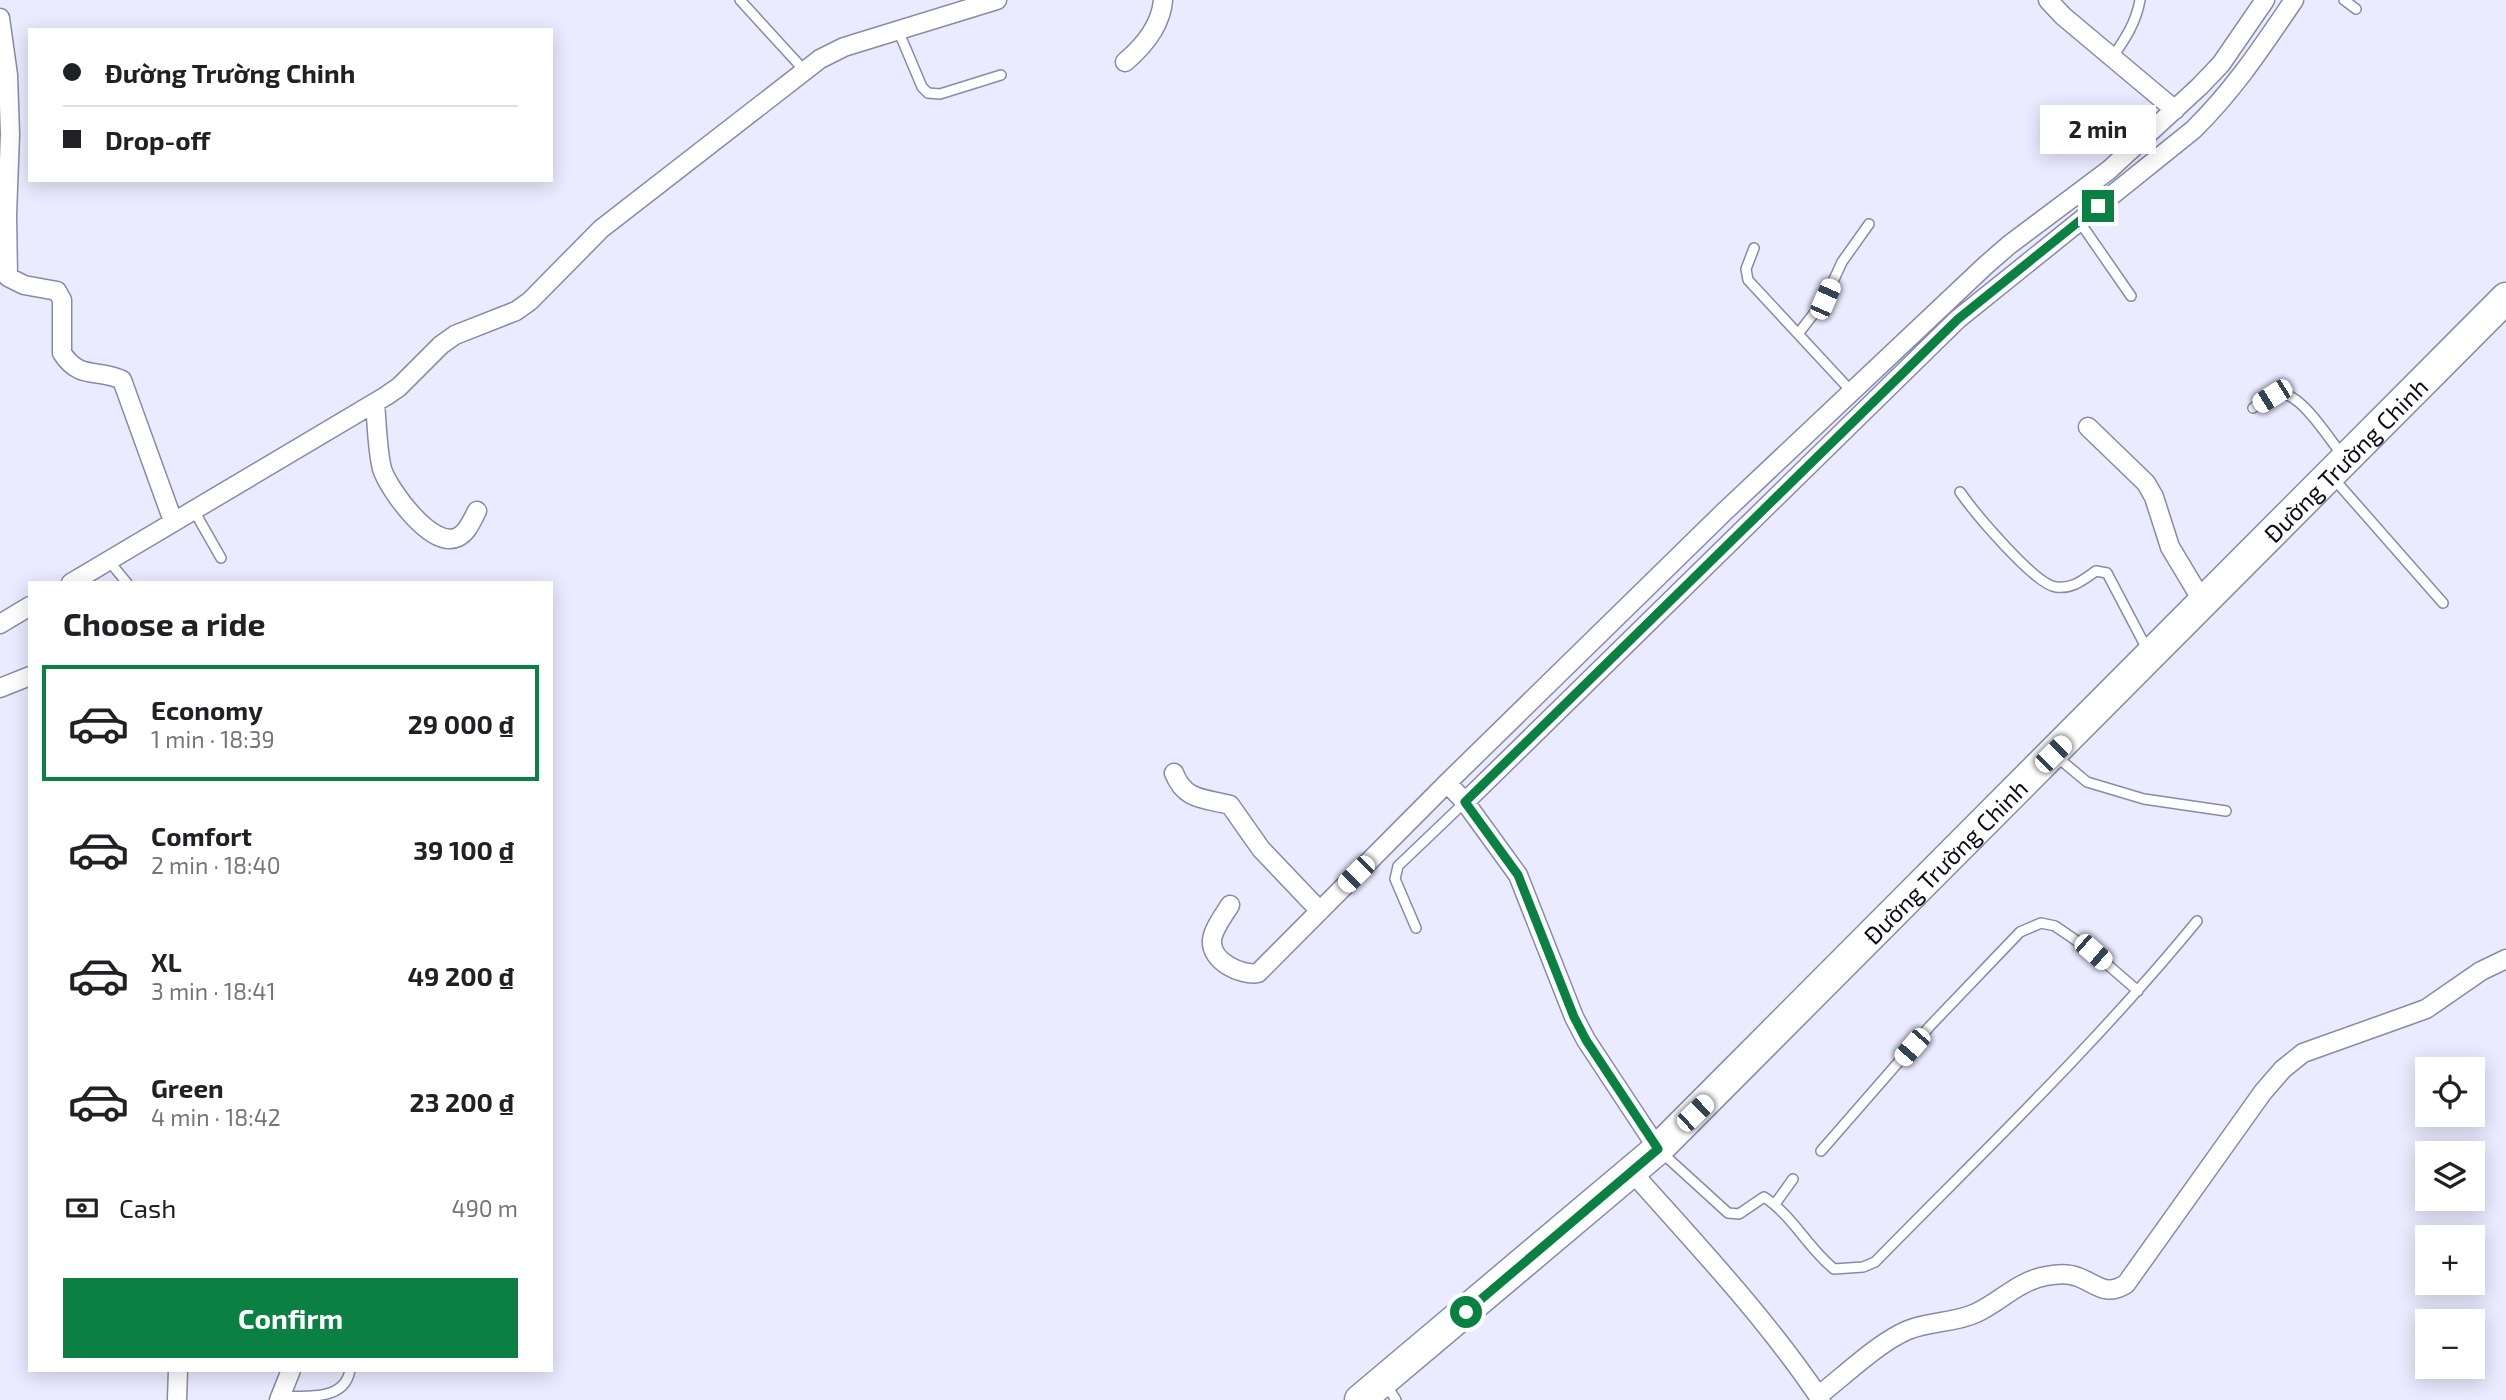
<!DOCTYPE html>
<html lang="en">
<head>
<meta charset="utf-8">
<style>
	body { margin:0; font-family:"Exo 2",sans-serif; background:#f6f6f6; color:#202124; height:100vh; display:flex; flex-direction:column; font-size:26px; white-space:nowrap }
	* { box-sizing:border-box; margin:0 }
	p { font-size:23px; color:#757577 }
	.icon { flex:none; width:38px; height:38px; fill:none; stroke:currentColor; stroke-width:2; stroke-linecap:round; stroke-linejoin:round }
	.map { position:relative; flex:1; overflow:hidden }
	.side { position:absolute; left:28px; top:581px; width:525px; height:791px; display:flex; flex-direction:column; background:#fff; border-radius:0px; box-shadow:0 4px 18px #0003 }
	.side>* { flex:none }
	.hud { position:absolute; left:28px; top:28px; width:525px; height:154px; border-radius:0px; box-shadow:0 4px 18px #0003; display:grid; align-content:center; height:154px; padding:0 35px; background:#fff }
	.fabs { position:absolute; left:2415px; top:1057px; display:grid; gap:14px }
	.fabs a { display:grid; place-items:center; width:70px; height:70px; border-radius:0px; background:#fff; box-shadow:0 4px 18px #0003; font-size:35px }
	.end { position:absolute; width:32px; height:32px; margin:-16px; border:9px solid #0b8043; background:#fff; box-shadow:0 0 0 4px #fff }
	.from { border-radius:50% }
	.bubble { position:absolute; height:49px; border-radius:0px; background:#fff; box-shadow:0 4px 18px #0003; font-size:23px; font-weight:700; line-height:49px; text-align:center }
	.car { position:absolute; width:21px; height:42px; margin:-21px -10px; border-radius:9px; box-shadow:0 0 5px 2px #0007; background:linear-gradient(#fff 24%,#345 0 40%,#fff 0 76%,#345 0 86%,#fff 0) }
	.hud b { display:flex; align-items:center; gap:24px; height:66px; font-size:26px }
	.hud b+b { border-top:2px solid #e0e0e0 }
	.hud i { width:18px; height:18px; background:#202124 }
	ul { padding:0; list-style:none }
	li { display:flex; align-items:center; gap:21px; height:116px; margin:0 14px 10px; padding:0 21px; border:4px solid transparent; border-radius:0px }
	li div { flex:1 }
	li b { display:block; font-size:26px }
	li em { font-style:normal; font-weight:700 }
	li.active { border-color:#0b8043 }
	li>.icon { width:63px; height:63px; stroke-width:1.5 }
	h2 { padding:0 35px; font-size:32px; line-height:84px }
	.pay { display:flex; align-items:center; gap:18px; height:77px; padding:0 35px; font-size:26px }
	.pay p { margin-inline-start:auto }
	.primary-button { display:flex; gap:14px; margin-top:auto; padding:14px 35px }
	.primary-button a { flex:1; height:80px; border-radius:0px; background:#0b8043; color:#fff; font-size:28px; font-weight:700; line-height:80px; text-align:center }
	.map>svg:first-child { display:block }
</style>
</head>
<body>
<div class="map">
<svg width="2506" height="1400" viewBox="0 0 2506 1400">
	<rect width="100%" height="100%" fill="#eaebff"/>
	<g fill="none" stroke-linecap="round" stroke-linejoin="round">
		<!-- service casing -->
		<g stroke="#888ba7" stroke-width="12">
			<path id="service" d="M 740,0 L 804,70
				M 2344,0 L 2356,9
				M 898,30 L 922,87 L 928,93 L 940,94 L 1001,75
				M 2112,58 C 2125,39 2136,23 2140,0
				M 2079,221 L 2131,296
				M 1754,248 L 1746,269 L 1748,280 L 1852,392
				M 1798,334 L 1825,299 L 1842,262 L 1869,224
				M 2253,408 C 2261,402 2272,393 2284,394 C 2304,398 2330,440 2343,456
				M 2334,479 L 2443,603
				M 1960,492 C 1974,512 2035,585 2056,587 C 2073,589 2083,580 2096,571 L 2107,573 L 2148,651
				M 193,509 L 221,558
				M 109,561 L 127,583
				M 2057,757 L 2087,782 L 2144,799 L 2226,811
				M 1416,928 L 1395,879 L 1398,866 L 1465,802
				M 1660,1151 L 1728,1213 L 1739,1214 L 1764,1197 C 1792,1215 1808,1248 1834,1269 L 1863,1267 L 1875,1262 C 1984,1151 2098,1042 2197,921
				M 1821,1151 L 1930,1026 L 2020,932 L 2041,923 L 2055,926 L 2093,952 L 2138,991
				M 1775,1204 L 1793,1179
				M 1385,1383 L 1396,1400
				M 281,1396 C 309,1397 345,1400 350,1370"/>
		</g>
		<!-- minor casing -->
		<g stroke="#888ba7" stroke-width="21">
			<path id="minor" d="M 2048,0 L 2063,16 L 2175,110
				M 0,18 L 8,75 L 10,134 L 7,215 L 8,277 L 24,285 L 57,291 L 62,300 L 62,353 C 80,381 98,368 122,380 L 173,521
				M 1125,62 C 1144,46 1161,26 1163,0
				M 375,403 C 377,424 377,448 382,469 C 389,490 432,550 458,537 C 468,532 472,520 477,511
				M 2088,427 L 2146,483 L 2154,497 L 2170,547 L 2203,602
				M 71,583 L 386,396 L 399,387 L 441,345 L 455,335 L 516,311 L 530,301 L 601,229 L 820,59 L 844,47 L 997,0
				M 0,624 L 30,606
				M 0,688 L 30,676
				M 1174,773 C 1185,801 1204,798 1230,805 L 1261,849 L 1320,911
				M 1447,783 L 1465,802 L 1518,875 L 1574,1017 L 1586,1040 L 1658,1149
				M 1465,802 L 1958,319 L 2193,130 C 2234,90 2262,47 2294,0
				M 1230,905 C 1224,915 1213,929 1212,940 C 1210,961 1241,976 1258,973 L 1447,783 L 1723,513 L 1986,265 L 2009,245 L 2109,170 L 2200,86 L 2221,64 L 2265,0
				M 1632,1172 C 1697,1245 1766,1318 1821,1400
				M 1818,1396 C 1844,1376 1879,1342 1908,1330 C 1930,1321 1955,1323 1976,1313 C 2000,1302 2018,1281 2046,1276 C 2056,1274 2068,1273 2078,1277 C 2097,1284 2105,1297 2126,1284 L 2263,1092 L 2283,1069 L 2303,1053 L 2426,1009 L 2481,971 L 2506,959
				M 177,1400 L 178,1370
				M 279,1400 L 291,1370"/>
		</g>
		<!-- trunk casing -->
		<g stroke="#888ba7" stroke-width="33">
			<g id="trunk">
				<path id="s1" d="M 1360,1400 L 1658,1149 L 2506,298"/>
			</g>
		</g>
		<!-- service -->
		<use href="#service" stroke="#fff" stroke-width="9"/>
		<!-- minor -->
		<use href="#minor" stroke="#fff" stroke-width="18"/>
		<!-- trunk -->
		<use href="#trunk" stroke="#fff" stroke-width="30"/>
	</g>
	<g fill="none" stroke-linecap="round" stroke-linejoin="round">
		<!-- route -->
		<path stroke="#0b8043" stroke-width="9" d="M 1466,1312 L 1658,1149 L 1586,1040 L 1574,1017 L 1518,875 L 1465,802 L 1958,319 L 2098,206"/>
	</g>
	<g text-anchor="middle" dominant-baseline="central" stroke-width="5" stroke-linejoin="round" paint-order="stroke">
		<!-- street labels -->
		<g font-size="24" fill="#0c0c17" stroke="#fff">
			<text stroke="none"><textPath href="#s1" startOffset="1363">Đường Trường Chinh</textPath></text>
			<text stroke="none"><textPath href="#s1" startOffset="796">Đường Trường Chinh</textPath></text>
		</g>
	</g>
</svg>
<div class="fabs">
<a><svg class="icon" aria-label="locate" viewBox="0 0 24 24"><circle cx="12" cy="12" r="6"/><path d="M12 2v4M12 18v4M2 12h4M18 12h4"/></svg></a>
<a><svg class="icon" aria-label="layers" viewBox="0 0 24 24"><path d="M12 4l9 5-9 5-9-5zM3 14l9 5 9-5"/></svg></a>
<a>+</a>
<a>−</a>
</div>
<i class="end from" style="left:1466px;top:1312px"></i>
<i class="end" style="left:2098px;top:206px"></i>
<div class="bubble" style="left:2040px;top:105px;width:116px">2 min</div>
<i class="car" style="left:1825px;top:299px;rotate:24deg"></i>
<i class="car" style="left:2272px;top:396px;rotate:238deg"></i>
<i class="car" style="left:2053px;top:754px;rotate:45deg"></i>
<i class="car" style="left:1356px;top:874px;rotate:225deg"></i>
<i class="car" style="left:2093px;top:952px;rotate:131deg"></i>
<i class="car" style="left:1912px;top:1047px;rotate:221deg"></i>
<i class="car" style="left:1695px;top:1113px;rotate:46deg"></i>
<div class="hud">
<b><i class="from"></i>Đường Trường Chinh</b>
<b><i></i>Drop-off</b>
</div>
<section class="side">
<h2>Choose a ride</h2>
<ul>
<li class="active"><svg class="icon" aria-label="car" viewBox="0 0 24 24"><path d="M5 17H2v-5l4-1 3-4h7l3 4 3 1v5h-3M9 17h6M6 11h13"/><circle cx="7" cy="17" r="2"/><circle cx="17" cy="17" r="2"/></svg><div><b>Economy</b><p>1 min · 18:39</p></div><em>29 000 ₫</em></li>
<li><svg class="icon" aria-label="car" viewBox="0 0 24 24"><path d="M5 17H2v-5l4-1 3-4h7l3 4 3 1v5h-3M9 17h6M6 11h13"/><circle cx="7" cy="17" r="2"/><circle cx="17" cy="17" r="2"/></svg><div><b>Comfort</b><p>2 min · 18:40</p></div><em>39 100 ₫</em></li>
<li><svg class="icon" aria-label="car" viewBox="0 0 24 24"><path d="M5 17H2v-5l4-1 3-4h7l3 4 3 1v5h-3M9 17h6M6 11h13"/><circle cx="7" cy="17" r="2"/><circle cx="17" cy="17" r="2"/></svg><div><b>XL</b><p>3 min · 18:41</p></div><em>49 200 ₫</em></li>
<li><svg class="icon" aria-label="car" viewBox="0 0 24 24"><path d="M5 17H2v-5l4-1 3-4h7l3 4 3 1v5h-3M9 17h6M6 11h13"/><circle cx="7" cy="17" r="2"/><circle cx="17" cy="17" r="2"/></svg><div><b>Green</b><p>4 min · 18:42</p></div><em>23 200 ₫</em></li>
</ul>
<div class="pay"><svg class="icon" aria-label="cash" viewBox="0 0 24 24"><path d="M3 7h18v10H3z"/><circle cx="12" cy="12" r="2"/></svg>Cash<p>490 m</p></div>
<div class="primary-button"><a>Confirm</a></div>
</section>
</div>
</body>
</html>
